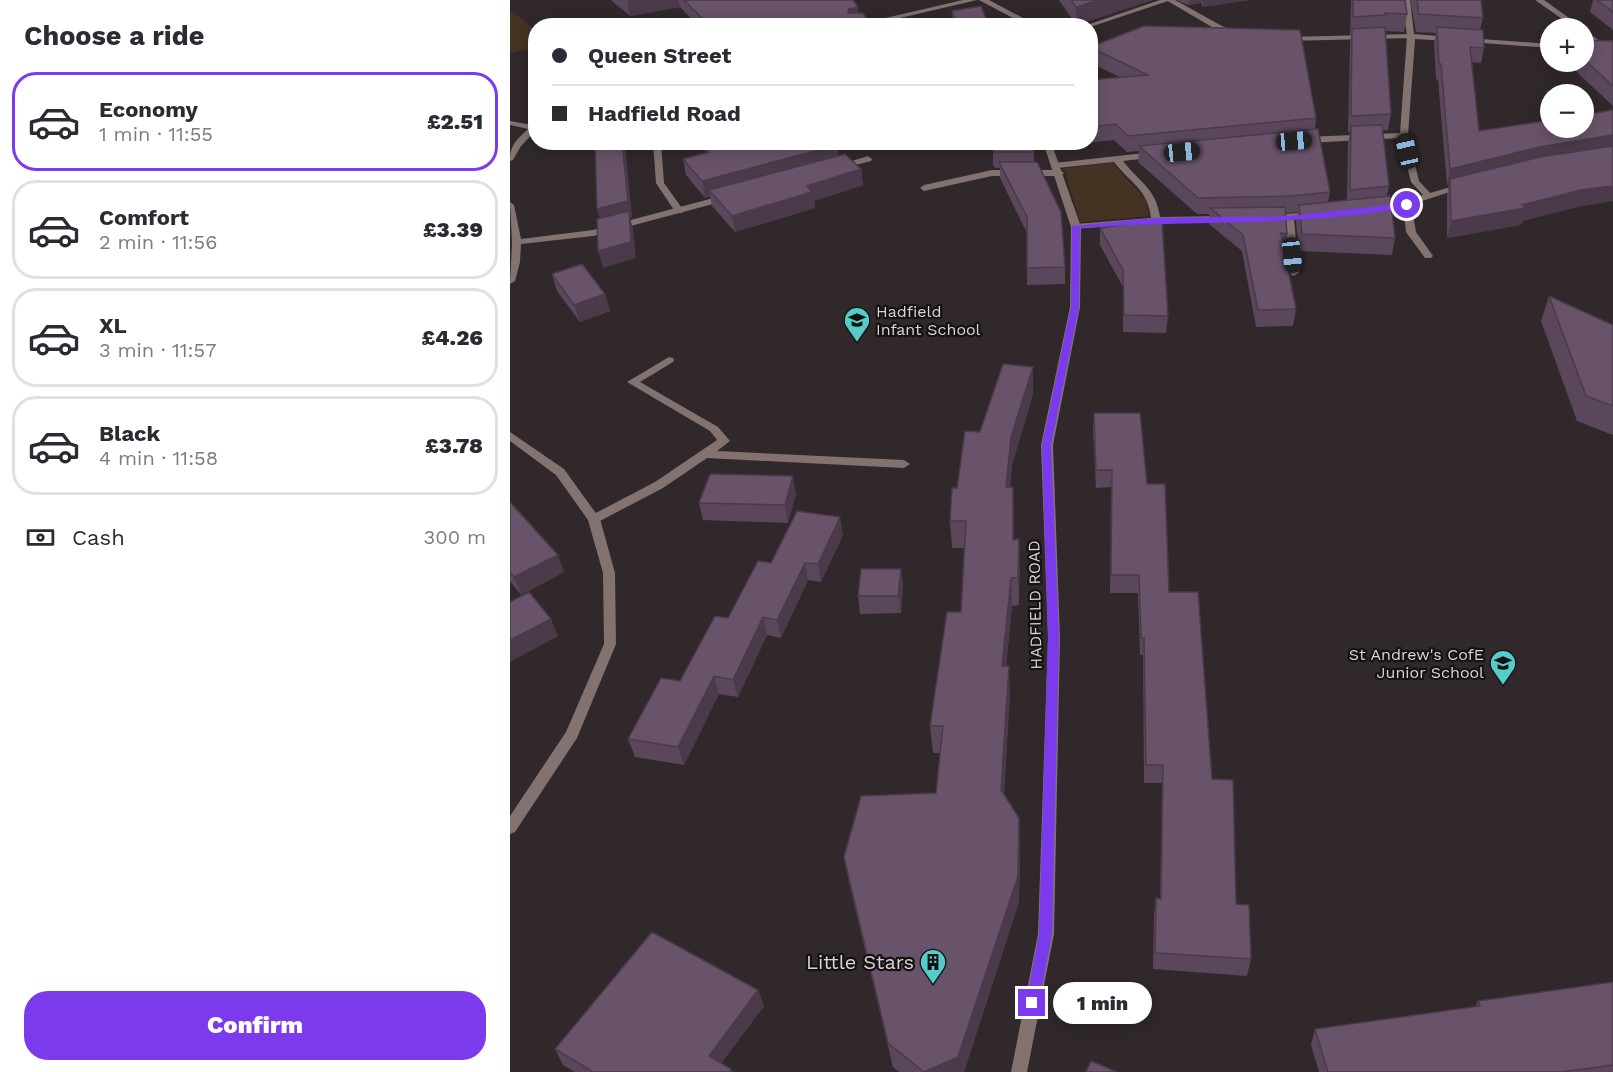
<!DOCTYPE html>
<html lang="en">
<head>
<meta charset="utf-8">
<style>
	body { margin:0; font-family:"Work Sans",sans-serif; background:#f2f2f3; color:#2b2b33; height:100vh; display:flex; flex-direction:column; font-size:22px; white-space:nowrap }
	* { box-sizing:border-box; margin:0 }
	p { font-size:20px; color:#7c7c81 }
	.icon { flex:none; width:33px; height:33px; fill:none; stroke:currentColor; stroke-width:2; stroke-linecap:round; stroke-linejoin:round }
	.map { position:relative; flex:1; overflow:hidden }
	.panel { display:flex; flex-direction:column; background:#fff; width:510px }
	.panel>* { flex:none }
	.top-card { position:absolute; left:18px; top:18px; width:570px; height:132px; border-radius:24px; box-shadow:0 3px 15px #0003; display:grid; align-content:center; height:132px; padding:0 24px; background:#fff }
	.buttons { position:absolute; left:1030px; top:18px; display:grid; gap:12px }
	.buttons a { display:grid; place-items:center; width:54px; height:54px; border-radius:50%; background:#fff; box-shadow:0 3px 15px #0003; font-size:30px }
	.end { position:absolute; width:27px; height:27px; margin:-14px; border:8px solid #7c3aed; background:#fff; box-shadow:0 0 0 3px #fff }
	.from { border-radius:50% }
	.bubble { position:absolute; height:42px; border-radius:21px; background:#fff; box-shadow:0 3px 15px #0003; font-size:20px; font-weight:800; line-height:42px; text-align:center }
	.car { position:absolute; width:18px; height:36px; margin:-18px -9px; border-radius:8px; box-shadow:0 0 4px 2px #0007; background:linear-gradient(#222 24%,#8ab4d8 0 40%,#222 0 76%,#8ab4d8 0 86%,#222 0) }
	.top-card b { display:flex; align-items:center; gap:21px; height:57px; font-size:22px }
	.top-card b+b { border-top:2px solid #e1e1e2 }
	.top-card i { width:15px; height:15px; background:#2b2b33 }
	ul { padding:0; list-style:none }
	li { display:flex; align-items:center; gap:18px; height:99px; margin:0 12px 9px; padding:0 12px; border:3px solid #e1e1e2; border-radius:24px }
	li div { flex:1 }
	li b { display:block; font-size:22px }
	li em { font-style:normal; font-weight:800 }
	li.on { border-color:#7c3aed }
	li>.icon { width:54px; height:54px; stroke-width:1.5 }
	h2 { padding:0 24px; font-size:27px; line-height:72px }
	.pay { display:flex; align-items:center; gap:15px; height:66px; padding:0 24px; font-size:22px }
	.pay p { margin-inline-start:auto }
	.cta { display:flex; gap:12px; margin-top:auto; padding:12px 24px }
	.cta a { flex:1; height:69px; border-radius:24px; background:#7c3aed; color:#fff; font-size:24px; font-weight:800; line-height:69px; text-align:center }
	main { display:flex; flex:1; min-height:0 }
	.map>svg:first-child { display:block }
</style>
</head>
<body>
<main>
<section class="panel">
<h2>Choose a ride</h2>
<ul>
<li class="on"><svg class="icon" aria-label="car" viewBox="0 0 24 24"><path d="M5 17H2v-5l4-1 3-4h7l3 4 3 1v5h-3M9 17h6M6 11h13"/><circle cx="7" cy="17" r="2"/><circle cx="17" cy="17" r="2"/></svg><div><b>Economy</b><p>1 min · 11:55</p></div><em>£2.51</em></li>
<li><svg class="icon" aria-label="car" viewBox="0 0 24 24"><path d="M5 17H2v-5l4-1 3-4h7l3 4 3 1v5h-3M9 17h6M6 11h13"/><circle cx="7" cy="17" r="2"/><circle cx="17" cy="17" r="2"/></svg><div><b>Comfort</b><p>2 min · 11:56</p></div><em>£3.39</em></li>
<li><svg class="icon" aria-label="car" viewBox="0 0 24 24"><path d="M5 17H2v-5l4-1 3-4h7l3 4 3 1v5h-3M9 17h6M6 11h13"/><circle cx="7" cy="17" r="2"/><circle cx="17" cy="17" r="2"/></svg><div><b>XL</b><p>3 min · 11:57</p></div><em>£4.26</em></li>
<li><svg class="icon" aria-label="car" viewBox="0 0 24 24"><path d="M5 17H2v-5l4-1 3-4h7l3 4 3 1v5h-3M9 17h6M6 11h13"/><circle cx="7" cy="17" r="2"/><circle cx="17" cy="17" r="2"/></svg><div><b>Black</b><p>4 min · 11:58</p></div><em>£3.78</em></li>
</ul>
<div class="pay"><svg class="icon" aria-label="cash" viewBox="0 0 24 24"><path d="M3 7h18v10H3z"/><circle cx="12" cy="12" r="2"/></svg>Cash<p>300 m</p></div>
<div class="cta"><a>Confirm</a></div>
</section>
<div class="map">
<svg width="1103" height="1072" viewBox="0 0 1103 1072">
	<rect width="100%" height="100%" fill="#30282b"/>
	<!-- green -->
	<path fill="#432" d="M 0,10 L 25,30 L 25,48 L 0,54 Z
		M 602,163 L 636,200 L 639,216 L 570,222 L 554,168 Z"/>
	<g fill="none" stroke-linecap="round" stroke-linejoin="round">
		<!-- service -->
		<path fill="#837370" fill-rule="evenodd" d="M 656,0 L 665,0 L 712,26 L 727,31 L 723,33 L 707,30 Z
			M 901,34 L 905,36 L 904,38 L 775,41 L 771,39 L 775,37 Z
			M 143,142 L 151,142 L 154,183 L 174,211 L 172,213 L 166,213 L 146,183 Z
			M 482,170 L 550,170 L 554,173 L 550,176 L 482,176 L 414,191 L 410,188 L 414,185 Z
			M 897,202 L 901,205 L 906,232 L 923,256 L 921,258 L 915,258 L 896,232 L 893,205 Z
			M 159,357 L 163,358 L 164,360 L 163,362 L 130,382 L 208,427 L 220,441 L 207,451 L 394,460 L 400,464 L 394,468 L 197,458 L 153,488 L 88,522 L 80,522 L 78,519 L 80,516 L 145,482 L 207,440 L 200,431 L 117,382 Z"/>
		<!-- minor -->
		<path fill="#837370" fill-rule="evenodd" d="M 453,0 L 467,0 L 356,26 L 341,26 Z
			M 469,0 L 479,0 L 528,26 L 518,26 Z
			M 892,0 L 900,0 L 904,34 L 939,37 L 943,39 L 939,41 L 905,39 L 898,135 L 909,181 L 920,193 L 954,183 L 958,186 L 903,204 L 867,211 L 863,208 L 864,206 L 913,195 L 901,182 L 890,138 L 796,143 L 792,140 L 796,137 L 890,133 L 897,36 Z
			M 1025,0 L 1034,0 L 1073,28 L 1065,28 Z
			M 1074,30 L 1103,50 L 1103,56 L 1074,36 Z
			M 957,38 L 1041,44 L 1041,48 L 960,42 L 957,42 Z
			M 0,121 L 22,125 L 26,123 L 26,130 L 11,146 L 3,160 L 0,161 C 0,144 7,140 18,129 L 0,125 Z
			M 644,152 L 648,155 L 647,157 L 613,161 C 629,182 646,188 650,217 L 715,216 L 718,217 L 718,221 L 646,223 L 563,229 L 563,225 L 566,224 L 641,218 C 638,189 620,183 604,162 L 547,168 L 543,165 L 544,163 Z
			M 358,156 L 362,159 L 361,161 L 330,169 L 326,166 Z
			M 215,195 L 219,198 L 218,200 L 83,236 L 11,244 L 10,262 L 5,281 L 0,284 L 2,243 L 0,202 L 4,205 L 11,239 L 83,230 Z
			M 802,212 L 807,215 L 805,217 L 784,219 L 789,273 L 784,276 L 781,275 L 775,220 L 762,221 L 757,218 L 762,215 Z
			M 0,432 L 54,469 L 90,519 L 105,573 L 106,644 L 67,738 L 5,832 L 0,834 L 0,816 L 56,732 L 94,644 L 93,573 L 78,520 L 46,475 L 0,441 Z"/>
		<!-- tertiary -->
		<path fill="#837370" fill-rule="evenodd" d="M 650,0 L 661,0 L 580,27 L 580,26 L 574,26 Z
			M 533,142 L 541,142 L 571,227 L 570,307 L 543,445 L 550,638 L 544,934 L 517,1072 L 501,1072 L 528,934 L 538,638 L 531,445 L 560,307 L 561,227 Z"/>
	</g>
	<!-- wall -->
	<path fill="#5a475b" d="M 101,0 L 343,0 L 349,13 L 362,26 L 188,26 L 170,7 L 120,16 Z
		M 549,0 L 643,0 L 566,25 Z
		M 666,0 L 740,0 L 693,7 L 691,3 L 678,5 Z
		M 841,0 L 895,0 L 897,14 L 894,32 L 875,31 L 881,114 L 878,130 L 872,130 L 879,186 L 877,196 L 885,238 L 882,255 L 789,251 L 786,222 L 788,212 L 776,213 L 777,234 L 774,250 L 786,309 L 783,326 L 746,327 L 732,251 L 699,224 L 699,214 L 687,214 L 628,162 L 629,151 L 617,152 L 604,140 L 545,146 L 543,142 L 580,142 L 580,80 L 610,77 L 580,63 L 580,47 L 806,118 L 805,129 L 820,192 L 818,202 L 837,200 L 838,142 L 840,132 L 838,132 L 840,44 L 841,35 L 840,35 Z
		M 900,0 L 971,0 L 973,18 L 970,30 L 974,48 L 971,63 L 962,62 L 969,131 L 1067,207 L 1012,221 L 1011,225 L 937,238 L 937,195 L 939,185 L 937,185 L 928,80 L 926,79 L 924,42 L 926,33 L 906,32 Z
		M 1083,0 L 1103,0 L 1103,30 L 1080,12 Z
		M 442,11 L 479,26 L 443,26 Z
		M 1074,40 L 1103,41 L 1103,106 L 1056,62 L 1074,62 Z
		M 488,142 L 533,142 L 532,147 L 523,148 L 524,152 L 524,162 L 555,267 L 555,284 L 517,285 L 517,233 L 490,178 L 490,168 L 485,168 L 483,165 L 483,149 L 489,148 Z
		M 327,145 L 328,155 L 351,169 L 353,185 L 304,201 L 305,208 L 225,232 L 202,206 L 200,196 L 195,198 L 176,175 L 173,159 L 196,153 L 195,148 Z
		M 590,228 L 658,316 L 656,333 L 613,332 L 613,287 L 590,245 Z
		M 42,274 L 95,294 L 100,311 L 70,322 L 47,291 Z
		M 1039,296 L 1103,325 L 1103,435 L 1067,421 L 1031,321 Z
		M 523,367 L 523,394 L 502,465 L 500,487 L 504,514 L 504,540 L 509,539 L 509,605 L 502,606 L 496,666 L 500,693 L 494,794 L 509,818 L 510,844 L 509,902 L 454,1072 L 389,1072 L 383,1067 L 339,883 L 334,857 L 426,793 L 430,753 L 423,753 L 420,726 L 451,612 L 454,548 L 442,548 L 440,521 L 447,488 L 470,432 Z
		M 584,413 L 637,484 L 659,592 L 702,779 L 726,904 L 741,959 L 737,976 L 643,969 L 644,915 L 646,898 L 650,899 L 652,783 L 634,783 L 633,655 L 630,655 L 628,593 L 600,593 L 601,487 L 586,488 L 583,431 Z
		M 286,494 L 278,523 L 193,520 L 189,503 Z
		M 0,502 L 54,572 L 11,595 L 0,581 Z
		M 333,535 L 311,582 L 298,580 L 271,638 L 257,635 L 228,697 L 209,694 L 174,765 L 125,757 L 118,739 L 170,681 L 261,563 Z
		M 391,569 L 393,586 L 391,613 L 350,614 L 348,596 Z
		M 1103,982 L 1103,1072 L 809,1072 L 801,1045 L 805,1029 L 965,1007 L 968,1001 Z
		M 248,990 L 254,1006 L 211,1063 L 223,1072 L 65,1072 L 53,1065 L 45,1049 Z"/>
	<!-- shaded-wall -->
	<path fill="#4a3a4a" d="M 126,0 L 168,0 L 170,7 L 120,16 L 117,1 Z
		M 589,0 L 643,0 L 566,25 L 566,7 Z
		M 679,0 L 692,0 L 691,3 L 678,5 Z
		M 693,0 L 740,0 L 693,7 Z
		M 348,7 L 350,22 L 338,13 L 339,9 Z
		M 1103,135 L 1103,150 L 940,179 L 939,185 L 937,185 L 940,169 L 1029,147 Z
		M 112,142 L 115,142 L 122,217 L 120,218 L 123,228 L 126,258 L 93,268 L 88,251 L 92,225 L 87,209 Z
		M 327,145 L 329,162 L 199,190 L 200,196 L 195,198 L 192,181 Z
		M 351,169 L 353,185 L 304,201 L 305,208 L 225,232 L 222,216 L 297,186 Z
		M 1103,186 L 1103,201 L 1067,207 L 1012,221 L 1011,225 L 937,238 L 941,221 L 1012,205 L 1071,190 Z
		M 95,294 L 100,311 L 70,322 L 64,305 Z
		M 523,367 L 523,394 L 502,465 L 497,515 L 496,487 L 501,437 Z
		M 283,476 L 286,494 L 278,523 L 275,505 Z
		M 503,487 L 504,514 L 504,567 L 503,540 Z
		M 330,517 L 333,535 L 311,582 L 308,564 Z
		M 509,539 L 510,567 L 509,605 L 508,578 Z
		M 48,555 L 54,572 L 11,595 L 4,577 Z
		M 295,563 L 298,580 L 271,638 L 267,620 Z
		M 391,569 L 393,586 L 391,613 L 388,596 Z
		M 501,578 L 502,606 L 493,693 L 492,666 Z
		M 253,617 L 257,635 L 228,697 L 223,680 Z
		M 41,619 L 48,636 L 0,662 L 0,640 Z
		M 499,666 L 500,693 L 492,817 L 491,790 Z
		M 204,676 L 209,694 L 174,765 L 168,747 Z
		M 509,818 L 510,844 L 509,902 L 454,1072 L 416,1072 Z
		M 248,990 L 254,1006 L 205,1072 L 199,1056 Z"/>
	<!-- building -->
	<path fill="#69536a" stroke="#4a3a4a" stroke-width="1.5" d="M 174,0 L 343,0 L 348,7 L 339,9 L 338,13 L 353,13 L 362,26 L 200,26 Z
		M 561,0 L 589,0 L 566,7 Z
		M 843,0 L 895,0 L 897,14 L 875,13 L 875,15 L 843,17 Z
		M 907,0 L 971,0 L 973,18 L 909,14 Z
		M 1087,0 L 1103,0 L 1103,12 Z
		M 471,6 L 479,26 L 448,26 L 442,11 Z
		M 634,26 L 790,30 L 806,118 L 618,136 L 605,124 L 580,127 L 580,80 L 638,75 L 580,47 Z
		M 875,27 L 881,114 L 841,116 L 842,29 Z
		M 927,27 L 973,30 L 974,48 L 960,47 L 969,131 L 1041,120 L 1041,128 L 1074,128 L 1074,115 L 1103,110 L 1103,135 L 1029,147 L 940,169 L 931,64 L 929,64 Z
		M 1074,40 L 1103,41 L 1103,86 L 1074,59 Z
		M 872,125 L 879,186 L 840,190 L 841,126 Z
		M 808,129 L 820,192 L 781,196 L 688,198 L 629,146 Z
		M 85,142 L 112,142 L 118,201 L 87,209 Z
		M 215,142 L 324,142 L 327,145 L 192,181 L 173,159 L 199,152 L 195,148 Z
		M 492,142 L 521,142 L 524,152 L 484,152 L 483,149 L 493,148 Z
		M 1103,146 L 1103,186 L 1071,190 L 1012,205 L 1015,208 L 941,221 L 940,179 L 1030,157 Z
		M 335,154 L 351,169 L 297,186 L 302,192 L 222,216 L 199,190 Z
		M 489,162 L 527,162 L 551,212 L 555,267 L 517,268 L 517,217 Z
		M 880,196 L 885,238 L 792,234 L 789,205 Z
		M 775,207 L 777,234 L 771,233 L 786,309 L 748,310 L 733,235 L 700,208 Z
		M 119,211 L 121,242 L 88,251 L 87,219 Z
		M 652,219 L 658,316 L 614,315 L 613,270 L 590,228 Z
		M 72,264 L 95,294 L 64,305 L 42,274 Z
		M 1039,296 L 1103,325 L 1103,406 L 1076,396 Z
		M 493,364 L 523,367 L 501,437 L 496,487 L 503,487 L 503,540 L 509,539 L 508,578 L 501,578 L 492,666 L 499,666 L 491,790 L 509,818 L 508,876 L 448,1057 L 414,1072 L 378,1043 L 334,857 L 351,796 L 426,793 L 433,726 L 420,726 L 437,612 L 451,612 L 456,521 L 440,521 L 442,488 L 447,488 L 455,431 L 470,432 Z
		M 584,413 L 630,413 L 637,484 L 655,484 L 659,592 L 688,592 L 702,779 L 723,780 L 726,904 L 739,905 L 741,959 L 645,953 L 646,898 L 651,899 L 653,765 L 636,765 L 634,638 L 631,638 L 629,575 L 601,575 L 602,470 L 586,470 Z
		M 200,474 L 283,476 L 275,505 L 189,503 Z
		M 0,502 L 48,555 L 4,577 L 0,572 Z
		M 287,511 L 330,517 L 308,564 L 295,563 L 267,620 L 253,617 L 223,680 L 204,676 L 168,747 L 118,739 L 151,678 L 170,681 L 205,616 L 218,618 L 248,561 L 261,563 Z
		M 351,569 L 391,569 L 388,596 L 348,596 Z
		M 19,592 L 41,619 L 0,640 L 0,602 Z
		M 142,932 L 248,990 L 199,1056 L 221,1069 L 219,1072 L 83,1072 L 45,1049 Z
		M 1103,982 L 1103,1065 L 1051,1072 L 818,1072 L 805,1029 L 970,1006 L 968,1001 Z
		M 581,1061 L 607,1072 L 576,1072 Z"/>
	<!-- route -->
	<path fill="#7c3aed" d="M 897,203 L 900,207 C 792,227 679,220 570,228 L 569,307 L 541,445 L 549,638 L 542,934 L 529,1003 L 527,1007 L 517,1007 L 516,1003 L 529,934 L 538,638 L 532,445 L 561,307 L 562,226 L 646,218 L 779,216 Z"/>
	<!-- icons -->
	<defs>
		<g id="school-pin" transform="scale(1.35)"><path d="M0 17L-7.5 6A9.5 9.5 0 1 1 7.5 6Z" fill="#54cdc8" stroke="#161213"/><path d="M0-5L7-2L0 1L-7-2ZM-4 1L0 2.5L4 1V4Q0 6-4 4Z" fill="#111"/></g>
		<g id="building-pin" transform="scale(1.35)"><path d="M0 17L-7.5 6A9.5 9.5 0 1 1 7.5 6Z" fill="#54cdc8" stroke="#161213"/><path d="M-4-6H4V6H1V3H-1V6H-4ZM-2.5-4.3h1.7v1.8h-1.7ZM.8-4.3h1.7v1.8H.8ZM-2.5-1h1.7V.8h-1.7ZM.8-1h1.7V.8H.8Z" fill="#111"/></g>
	</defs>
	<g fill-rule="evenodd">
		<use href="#school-pin" x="347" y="320"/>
		<use href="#school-pin" x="993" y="663"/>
		<use href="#building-pin" x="423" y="962"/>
	</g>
	<g text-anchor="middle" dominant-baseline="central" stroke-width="4.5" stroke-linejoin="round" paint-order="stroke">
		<!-- poi labels -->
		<g font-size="16" fill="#d9d4d5" stroke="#161213" text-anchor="start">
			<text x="366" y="311">Hadfield<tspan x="366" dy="18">Infant School</tspan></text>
			<text x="974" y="654" text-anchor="end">St Andrew's CofE<tspan x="974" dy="18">Junior School</tspan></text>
		</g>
		<!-- street labels -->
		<g font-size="16" fill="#d9d4d5" stroke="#161213">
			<text transform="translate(525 605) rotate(-91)">HADFIELD ROAD</text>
		</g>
		<!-- near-poi labels -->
		<g font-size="20" fill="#d9d4d5" stroke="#161213" text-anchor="end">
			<text x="404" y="962">Little Stars</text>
		</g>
	</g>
</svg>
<div class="buttons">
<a>+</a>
<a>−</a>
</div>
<i class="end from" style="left:897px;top:205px"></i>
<i class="end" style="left:522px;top:1003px"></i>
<div class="bubble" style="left:543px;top:982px;width:99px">1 min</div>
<i class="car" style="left:784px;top:141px;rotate:85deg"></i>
<i class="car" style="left:897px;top:151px;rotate:347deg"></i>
<i class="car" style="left:672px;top:152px;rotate:84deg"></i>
<i class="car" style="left:782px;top:255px;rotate:174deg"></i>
<div class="top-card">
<b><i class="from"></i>Queen Street</b>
<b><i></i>Hadfield Road</b>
</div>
</div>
</main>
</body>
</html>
